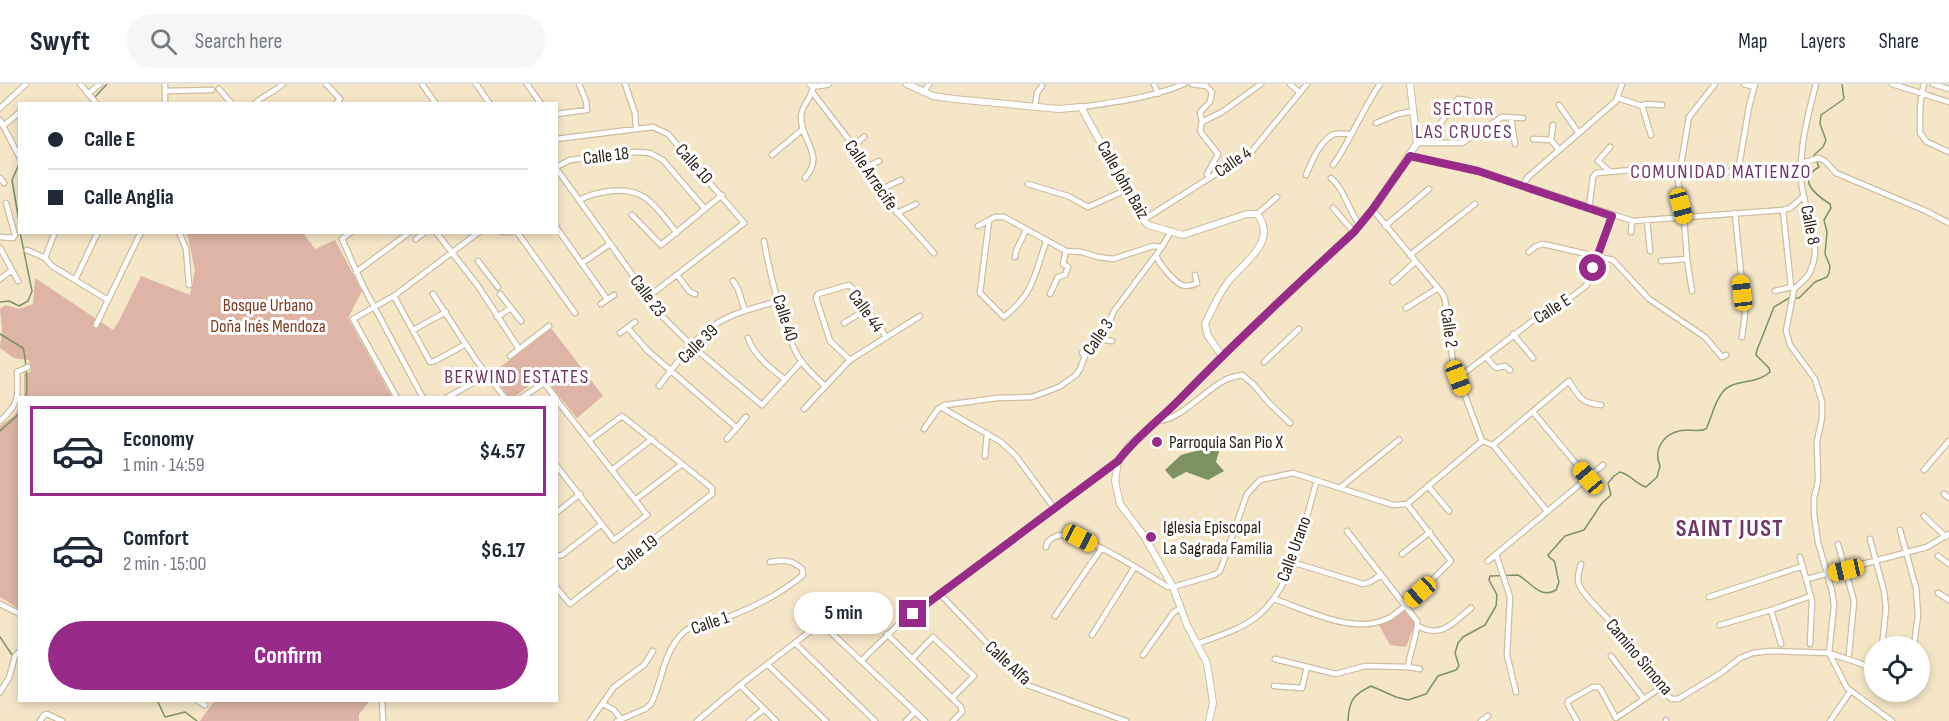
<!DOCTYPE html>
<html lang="en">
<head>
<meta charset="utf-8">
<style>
	body { margin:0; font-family:"Sofia Sans Condensed",sans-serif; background:#f6f6f7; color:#1f2937; height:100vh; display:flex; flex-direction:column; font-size:22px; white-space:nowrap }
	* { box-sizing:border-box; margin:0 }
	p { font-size:20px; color:#747a83 }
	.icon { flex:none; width:33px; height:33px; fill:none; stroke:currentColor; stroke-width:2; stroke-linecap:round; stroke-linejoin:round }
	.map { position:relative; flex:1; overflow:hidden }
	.panel { position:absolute; left:18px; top:312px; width:540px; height:306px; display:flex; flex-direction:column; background:#fff; border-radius:0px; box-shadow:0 3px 9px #0003 }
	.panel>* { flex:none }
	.top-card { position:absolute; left:18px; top:18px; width:540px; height:132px; border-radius:0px; box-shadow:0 3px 9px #0003; display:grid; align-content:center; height:132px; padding:0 30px; background:#fff }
	.tools { position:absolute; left:1864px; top:552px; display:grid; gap:12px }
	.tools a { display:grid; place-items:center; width:66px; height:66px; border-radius:50%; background:#fff; box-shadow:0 3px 9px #0003; font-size:30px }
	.end { position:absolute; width:27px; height:27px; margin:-14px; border:8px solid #982a89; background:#fff; box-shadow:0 0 0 3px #fff }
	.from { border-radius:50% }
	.bubble { position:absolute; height:42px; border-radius:21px; background:#fff; box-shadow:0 3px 9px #0003; font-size:20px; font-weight:700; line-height:42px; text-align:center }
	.car { position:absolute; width:18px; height:36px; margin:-18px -9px; border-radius:8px; box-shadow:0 0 4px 2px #0007; background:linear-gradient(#f5c518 24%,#345 0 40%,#f5c518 0 76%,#345 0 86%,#f5c518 0) }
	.top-card b { display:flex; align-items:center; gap:21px; height:57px; font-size:22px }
	.top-card b+b { border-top:2px solid #e0e1e3 }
	.top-card i { width:15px; height:15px; background:#1f2937 }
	ul { padding:10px 0 0; list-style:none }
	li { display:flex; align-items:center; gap:18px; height:90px; margin:0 12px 9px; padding:0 18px; border:3px solid transparent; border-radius:0px }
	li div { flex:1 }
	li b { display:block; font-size:22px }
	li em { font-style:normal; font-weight:700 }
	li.on { border-color:#982a89 }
	li>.icon { width:54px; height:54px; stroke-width:1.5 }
	.primary-button { display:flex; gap:12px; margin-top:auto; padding:12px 30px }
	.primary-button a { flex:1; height:69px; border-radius:36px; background:#982a89; color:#fff; font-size:24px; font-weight:700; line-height:69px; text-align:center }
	header { display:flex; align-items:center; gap:36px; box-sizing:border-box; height:84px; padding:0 30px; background:#fff; border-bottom:2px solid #e0e1e3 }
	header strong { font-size:28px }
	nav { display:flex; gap:33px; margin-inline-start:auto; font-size:21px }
	.search { width:420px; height:54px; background:#f6f6f7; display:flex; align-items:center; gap:15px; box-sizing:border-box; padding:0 21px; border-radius:33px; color:#747a83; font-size:22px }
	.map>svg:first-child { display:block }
</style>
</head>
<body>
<header>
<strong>Swyft</strong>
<div class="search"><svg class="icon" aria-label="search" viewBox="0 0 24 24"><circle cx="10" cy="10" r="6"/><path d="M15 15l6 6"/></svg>Search here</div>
<nav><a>Map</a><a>Layers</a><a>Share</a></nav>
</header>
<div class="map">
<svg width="1949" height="637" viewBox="0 0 1949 637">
	<rect width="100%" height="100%" fill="#f5e6c8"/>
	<!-- green -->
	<path fill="#ddb4a5" d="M 187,149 L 303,149 L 315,165 L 335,156 L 362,207 L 348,234 L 392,313 L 24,313 L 24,290 L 31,287 L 29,276 L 14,274 L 0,264 L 2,245 L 0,225 L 5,221 L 19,225 L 33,220 L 35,194 L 113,246 L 118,239 L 141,192 L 190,211 L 195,186 Z
		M 551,244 L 603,312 L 577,334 L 543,292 L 514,313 L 509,313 L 491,290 Z
		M 19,323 L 19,525 L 0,513 L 0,342 L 15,331 Z
		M 1402,525 L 1404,526 L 1415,540 L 1406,563 L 1390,561 L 1379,541 Z
		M 214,617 L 214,616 L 370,617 L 359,630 L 359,637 L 200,637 Z"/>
	<!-- water -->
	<path fill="#7c9261" d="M 1207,364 L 1219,367 L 1216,378 L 1224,387 L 1208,396 L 1186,388 L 1173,395 L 1165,386 L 1181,371 Z"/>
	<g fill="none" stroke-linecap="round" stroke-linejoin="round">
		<!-- stream -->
		<path stroke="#7c9261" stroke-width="1.5" d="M 95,13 L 107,0
			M 89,20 L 91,17
			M 20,78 L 12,96 L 20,143
			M 1794,214 L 1799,214 L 1815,198 L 1827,193 L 1829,189 L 1830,182 L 1825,170 L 1827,148 L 1824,136 L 1831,124 L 1830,120 C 1816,111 1796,96 1819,83 L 1814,71 L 1823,63 L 1826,56 L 1820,40 L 1821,31 L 1844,15 L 1842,0
			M 0,218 L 9,217 L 19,222 L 28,217 L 32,207 L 20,148
			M 0,250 L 23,264 C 26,274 28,303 26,314
			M 0,347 L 20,329
			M 0,553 L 12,571
			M 157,616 L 165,633 L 185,628 L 197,637
			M 1348,637 C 1349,616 1353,611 1371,602 L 1396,613 L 1408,616 L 1426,610 L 1438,592 L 1456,586 L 1459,582 L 1455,569 L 1458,559 L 1463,553 L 1485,541 L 1496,522 L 1497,511 L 1489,496 L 1490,492 L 1518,491 C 1530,497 1540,516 1556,506 L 1559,498 C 1557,493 1556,480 1554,477 C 1552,475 1549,474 1548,471 L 1565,452 L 1584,446 L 1602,419 L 1611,411 L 1608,399 L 1614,392 L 1620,388 C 1631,391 1636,400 1646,403 L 1657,393 L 1660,382 C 1652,363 1667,346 1687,346 C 1694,346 1699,348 1706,345 C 1712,333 1714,319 1722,309 C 1732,294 1757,301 1770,288 L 1769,284 L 1756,271 L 1757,266 L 1774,223 L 1789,214"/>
		<!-- street casing -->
		<g stroke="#cdbea1" stroke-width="7">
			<path id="street" d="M 80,0 L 97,20
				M 165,0 L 165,20
				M 326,0 L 340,15 L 336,20
				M 422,0 L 436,20
				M 476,0 L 490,20
				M 527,0 L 541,20
				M 625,0 L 635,29 L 636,45
				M 1154,0 L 1158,10
				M 1192,0 L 1206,2 L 1212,8 L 1210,18 L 1200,28 L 1202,38 L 1200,46 L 1202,50 L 1218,70 L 1207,90 L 1209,94
				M 1290,0 L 1300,9
				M 1744,0 L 1754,3
				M 1892,0 L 1949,18
				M 1924,0 C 1919,17 1920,32 1920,49 L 1927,58 L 1949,68
				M 1933,0 L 1949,5
				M 219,5 L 232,20
				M 165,7 L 212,6
				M 924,8 L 929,0
				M 813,9 L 859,69 L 888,118 L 934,169
				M 88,10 L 100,0
				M 1618,14 L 1642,22 L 1651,51
				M 254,20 C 264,11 274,8 283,0
				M 1559,21 L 1578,48
				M 1642,22 L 1646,20 L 1662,21
				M 1035,23 L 1037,9 L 1042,2
				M 1081,23 C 1116,18 1150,14 1184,0
				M 0,24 L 26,0
				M 556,30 L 587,26 L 586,17 L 579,0
				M 1511,34 L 1515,60
				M 0,36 L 19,72
				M 1202,38 L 1222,28 L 1261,0
				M 1376,39 L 1398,30 L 1414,27
				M 3,42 L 20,28
				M 556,55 L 653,43 L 668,50 L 744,139 L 648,213
				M 1533,55 L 1551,56 L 1559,66
				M 1551,56 L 1553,41
				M 1427,58 L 1458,15 L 1467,16 L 1478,23
				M 1417,59 L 1462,59 L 1502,33 L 1523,34
				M 853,62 L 864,53
				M 772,71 L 803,45
				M 1410,72 L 1478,87 L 1633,137 L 1783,126 L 1790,124 L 1804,112
				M 1333,81 C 1351,56 1362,26 1380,0
				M 556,83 L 570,76 L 636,68 L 650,69 L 663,76 L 705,125
				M 866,83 L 879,77
				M 556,84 L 662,232 L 692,262 L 762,321 L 801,278
				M 1609,87 L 1598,77 L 1610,63
				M 1738,88 L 1749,23 L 1755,0
				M 1306,91 C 1312,77 1319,59 1332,51 C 1337,48 1345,50 1351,50
				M 0,94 L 4,99
				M 805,94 C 826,70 800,57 801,32 C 802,20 813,13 813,2
				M 1331,94 C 1345,106 1348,126 1360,141
				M 1028,100 L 1068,112 L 1088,123 L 1126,106
				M 1522,102 L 1528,93 L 1616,17 L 1622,0
				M 880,106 L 901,96
				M 580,116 C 590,110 599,109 611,107 C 647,103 656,124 677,149
				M 1333,124 L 1354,148
				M 1589,124 L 1593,93 L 1596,89 L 1657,84 L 1771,90 L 1793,88 L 1802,79 L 1819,74 L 1825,77 L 1836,89 L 1926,127 L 1949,139
				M 1373,126 L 1442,209 L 1445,215 L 1453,279 L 1482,357
				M 1783,126 L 1791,203 L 1794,205
				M 897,129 L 916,120
				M 1735,129 L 1745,230 L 1742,253
				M 1257,130 L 1277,113
				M 632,131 L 661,161 L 722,111
				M 1143,136 L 1252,67 L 1307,0
				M 989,137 L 980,209 L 1004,233 C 1034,209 1034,192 1046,158
				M 1647,137 L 1650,167
				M 978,142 L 995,133 L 1004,133 L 1066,167 L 1082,168 L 1098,173 L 1113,175 L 1153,162 L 1162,163 L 1171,147
				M 1385,142 L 1429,105
				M 556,143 L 607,215
				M 179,148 L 186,165 L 189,201
				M 351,148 L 342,155 L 363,202 L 423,314
				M 436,148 L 478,202 L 519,265
				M 502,148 L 511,148
				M 517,148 L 575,229
				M 1631,148 L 1632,137
				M 0,153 L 13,154 L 15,151 L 6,119
				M 416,155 L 425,148
				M 764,157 C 769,186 785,256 802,278 C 808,287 817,294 825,302
				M 0,164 L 18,197
				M 27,166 L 45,174 L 52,182 L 108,216
				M 1529,168 L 1536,162 L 1543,160 L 1613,176 L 1649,215 L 1705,253 L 1722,273 L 1726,271
				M 1156,171 C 1159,180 1173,197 1182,201 C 1187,203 1193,201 1197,199 L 1195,191
				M 1410,171 L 1475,120
				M 1015,173 L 1016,167 L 1026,146
				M 45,174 L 55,148
				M 478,177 L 498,203
				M 1661,177 L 1687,175
				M 582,179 L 610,160
				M 356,188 L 410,148
				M 678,192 L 689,207 L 695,210
				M 0,195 L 12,186
				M 75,196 L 98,148
				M 733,197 L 738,205 L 745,227
				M 1393,198 L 1415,178
				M 1794,205 L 1786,247 L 1790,261 L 1815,295 L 1822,318 L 1822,334 L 1817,357 L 1818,397 L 1814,414 L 1814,431 L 1818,458 L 1832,507 L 1834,521 L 1829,569 L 1847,604 L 1892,637
				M 1794,205 C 1799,200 1807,195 1810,188 C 1825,157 1801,124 1801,92 C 1800,61 1808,30 1816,0
				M 1692,207 L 1687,175 L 1684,134 L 1676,84 L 1681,80 L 1689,33 L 1715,0
				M 1775,207 L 1791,203
				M 433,210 L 476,276 L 505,314
				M 500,210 L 521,237
				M 1050,210 L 1058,193 L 1065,191 L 1068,183 L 1063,180 L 1066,167
				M 394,212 L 430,278 L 435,277 L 466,260
				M 601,220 L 614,211
				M 1406,224 L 1438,204
				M 497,233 L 511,224
				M 844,239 L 867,225
				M 96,241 L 141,148
				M 628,244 L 648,267 L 737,344
				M 413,246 L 446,228
				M 620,249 L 635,238
				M 1513,250 L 1533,274
				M 1103,252 L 1104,256 L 1112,257
				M 748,254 C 754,272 770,283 784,295
				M 510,272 L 549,242
				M 1486,273 L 1496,284 L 1505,282 L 1510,286
				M 850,276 L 830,257 L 816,214 L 818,210 L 849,201 L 856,208 L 886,253
				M 1264,278 L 1299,245
				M 1458,294 L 1535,235 L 1566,217 L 1586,202 L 1612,132
				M 659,302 C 675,282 691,257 713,242 C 731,229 757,223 779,217
				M 397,314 L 353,235 L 394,212 L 479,148
				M 446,314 L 487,291
				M 521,314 L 544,299 L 556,314
				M 556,315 L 647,431 L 614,456 L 556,381
				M 945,321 L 944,325 L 1001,358 L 1016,372 L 1054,424
				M 804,325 L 850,276 L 920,232
				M 1533,328 L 1588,394
				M 0,337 C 20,319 18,313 17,288 L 28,283
				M 1157,337 C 1180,337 1205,305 1227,295 C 1232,293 1237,292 1242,291 L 1253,300 L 1270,320 L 1290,339
				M 924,345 L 938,325 L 945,321 L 997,314 L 1032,313 L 1059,303 L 1076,291 L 1080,285 L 1085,272 L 1082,269 L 1094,255 L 1103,252 L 1114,227 L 1162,163
				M 727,355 L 746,333
				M 1482,357 L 1493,361 L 1547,427
				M 1493,361 L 1569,297 C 1579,313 1581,319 1601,321
				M 985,372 L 987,349
				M 612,386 L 652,355
				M 1924,386 L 1949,357
				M 1428,402 L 1449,427
				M 1341,403 L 1399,356
				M 1944,410 L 1949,414
				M 635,416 L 682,380
				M 1407,420 L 1451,477 L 1421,507
				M 556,429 L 580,410
				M 1924,432 L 1946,453
				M 1900,446 L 1916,504 L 1918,531 L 1914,562
				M 1347,447 L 1417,537 C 1419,545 1409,571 1408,583
				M 1870,455 L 1884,507 L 1886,524 L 1882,562
				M 1838,460 L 1854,517 L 1849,570
				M 1046,463 L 1047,459 C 1051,454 1056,451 1063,451 C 1086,450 1146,490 1168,503 L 1173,503 L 1214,491 L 1220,487 L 1247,410 L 1260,396 L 1293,389 L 1393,421 L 1407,420 L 1482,357
				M 1402,470 L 1430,448
				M 1496,470 L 1510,513 L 1507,571 L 1516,608
				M 556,472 L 562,471 L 602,440
				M 1938,472 L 1949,480
				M 1800,473 L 1812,517 L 1810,560
				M 1488,477 L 1603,381
				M 1292,478 L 1363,500 L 1370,498 L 1381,491
				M 1581,480 C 1579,488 1576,495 1580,503 C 1589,518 1603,528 1614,542 C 1630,562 1650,602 1672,615 L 1678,615 L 1721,589 L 1740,574 L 1753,569 L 1769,567 L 1829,569 L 1862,580 L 1875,588
				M 1807,495 L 1927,463 L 1949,450
				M 556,503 L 570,520 L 712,410 L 712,404 L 622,332 L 590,356
				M 1938,509 L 1949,516
				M 940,510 L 1027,601 L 1126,637
				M 1709,513 L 1803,482
				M 1274,515 C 1307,526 1352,551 1387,535 C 1399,529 1410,517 1420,508
				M 0,520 L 20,530
				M 1771,526 L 1781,560
				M 1055,532 L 1101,465
				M 1720,541 L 1771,526 L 1811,512
				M 1418,542 C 1441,555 1453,539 1471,524
				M 887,550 L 961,623 L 962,628 L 953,637
				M 1092,551 L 1134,484
				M 795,559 L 875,637
				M 1197,560 C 1218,552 1243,545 1260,530 C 1294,500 1304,439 1317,396
				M 1143,571 L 1173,529 L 1180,524
				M 1611,572 L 1644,615
				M 912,575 L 933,553 L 974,592 L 952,614
				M 1275,575 L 1336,590 L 1365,582 L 1408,583 L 1420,585
				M 861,577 L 899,540 L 1118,377
				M 767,580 L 826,637
				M 740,601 L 776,637
				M 1274,602 L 1302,604 L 1307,583
				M 0,608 L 9,594 L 15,572 L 20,567
				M 197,616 L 205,621
				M 382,616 L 383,637
				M 603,620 L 614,626 L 621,635
				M 1666,636 L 1666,637
				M 40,637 L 44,631 L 47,630 L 62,637
				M 590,637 L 614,603 L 644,581 L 653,567
				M 617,637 L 645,625 L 651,620 C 662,598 663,571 680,552 C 693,536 713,540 731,532 C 756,522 782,509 803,491 L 802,485 C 791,475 784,476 770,478
				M 697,637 L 740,601 L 817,542 L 823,541 L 925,637
				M 749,637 L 764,625
				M 906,637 L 914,629
				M 1481,637 L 1488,632
				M 1577,637 L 1568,621 L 1568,617 L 1593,603 L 1599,603 L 1601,606 L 1616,634 L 1660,604
				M 1830,637 L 1850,608"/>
		</g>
		<!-- secondary casing -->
		<g stroke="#cdbea1" stroke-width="8">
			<path id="secondary" d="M 810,0 L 813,2 L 828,0
				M 907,0 L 933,12 L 954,15 L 1059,25 L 1081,23 L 1143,136 L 1148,141 L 1183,151 L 1247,130 L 1257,130 C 1279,157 1243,179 1228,198 C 1218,211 1212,226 1205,240 L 1208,252 L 1222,272
				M 1209,637 L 1213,619 L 1207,579 L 1187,541 L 1173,503 L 1144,452 L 1120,420 L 1115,397 L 1118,377 L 1130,361 L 1161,334 L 1222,272 L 1354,148 L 1373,126 L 1417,59 L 1410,0"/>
		</g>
		<!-- street -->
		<use href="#street" stroke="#fff" stroke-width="4.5"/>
		<!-- secondary -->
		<use href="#secondary" stroke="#fff" stroke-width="6"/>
	</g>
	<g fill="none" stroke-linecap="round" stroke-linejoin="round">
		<!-- route -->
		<path stroke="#982a89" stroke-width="8" d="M 913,530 L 1118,377 C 1135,354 1158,337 1179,316 C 1235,258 1294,203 1354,148 L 1372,126 L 1410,72 L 1478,87 L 1612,132 L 1593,184"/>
	</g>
	<!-- markers -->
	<g fill="#982a89" stroke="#fff" stroke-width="2">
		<circle cx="1157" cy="358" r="6"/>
		<circle cx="1151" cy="453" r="6"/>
	</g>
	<g text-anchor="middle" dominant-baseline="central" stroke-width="6" stroke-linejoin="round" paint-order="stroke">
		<!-- street labels -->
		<g font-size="18" fill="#2a2419" stroke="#fff">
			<text transform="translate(606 72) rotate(-7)">Calle 18</text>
			<text transform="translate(1233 78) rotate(-34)">Calle 4</text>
			<text transform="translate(694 80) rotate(49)">Calle 10</text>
			<text transform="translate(871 91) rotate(56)">Calle Arrecife</text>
			<text transform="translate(1123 96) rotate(60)">Calle John Baiz</text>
			<text transform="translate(1810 141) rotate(79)">Calle 8</text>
			<text transform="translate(648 212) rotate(53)">Calle 23</text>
			<text transform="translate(1552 225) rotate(-32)">Calle E</text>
			<text transform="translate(866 227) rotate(54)">Calle 44</text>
			<text transform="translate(785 234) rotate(72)">Calle 40</text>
			<text transform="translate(1449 244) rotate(82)">Calle 2</text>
			<text transform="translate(1098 253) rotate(-56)">Calle 3</text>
			<text transform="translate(698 260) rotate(-44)">Calle 39</text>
			<text transform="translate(1294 465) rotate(-70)">Calle Urano</text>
			<text transform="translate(637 469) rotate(-38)">Calle 19</text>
			<text transform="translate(710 539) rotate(-19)">Calle 1</text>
			<text transform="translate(1639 573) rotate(50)">Camino Simona</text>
			<text transform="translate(1008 579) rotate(43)">Calle Alfa</text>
		</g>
		<!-- park labels -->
		<g font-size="18" fill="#803a20" stroke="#fff">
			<text x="268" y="221">Bosque Urbano<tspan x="268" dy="21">Doña Inés Mendoza</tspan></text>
		</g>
		<!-- poi labels -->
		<g font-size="18" fill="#2a2419" stroke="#fff" text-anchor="start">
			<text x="1169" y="358">Parroquia San Pio X</text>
			<text x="1163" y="443">Iglesia Episcopal<tspan x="1163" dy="21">La Sagrada Familia</tspan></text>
		</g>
		<!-- neighbourhood labels -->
		<g font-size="20" letter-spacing="1.5" fill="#703866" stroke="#fff">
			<text x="1464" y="25">SECTOR<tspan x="1464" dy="23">LAS CRUCES</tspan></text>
			<text x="1721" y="88">COMUNIDAD MATIENZO</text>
			<text x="517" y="293">BERWIND ESTATES</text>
		</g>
		<!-- district labels -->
		<g font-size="24" font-weight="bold" letter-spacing="1.5" fill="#703866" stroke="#fff">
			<text x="1730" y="444">SAINT JUST</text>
		</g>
	</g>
</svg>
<div class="tools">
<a><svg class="icon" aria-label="locate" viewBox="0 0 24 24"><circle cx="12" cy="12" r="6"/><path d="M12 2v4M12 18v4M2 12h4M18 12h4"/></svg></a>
</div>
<i class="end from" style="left:1593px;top:184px"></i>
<i class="end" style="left:913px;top:530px"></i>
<div class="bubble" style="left:794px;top:508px;width:99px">5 min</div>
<i class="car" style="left:1681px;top:122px;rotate:165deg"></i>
<i class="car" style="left:1742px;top:209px;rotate:353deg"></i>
<i class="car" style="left:1458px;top:294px;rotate:159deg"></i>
<i class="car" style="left:1588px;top:394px;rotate:320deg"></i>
<i class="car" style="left:1080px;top:454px;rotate:118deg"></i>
<i class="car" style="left:1846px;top:486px;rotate:257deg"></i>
<i class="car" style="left:1420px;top:508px;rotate:228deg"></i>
<div class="top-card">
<b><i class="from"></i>Calle E</b>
<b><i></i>Calle Anglia</b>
</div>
<section class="panel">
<ul>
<li class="on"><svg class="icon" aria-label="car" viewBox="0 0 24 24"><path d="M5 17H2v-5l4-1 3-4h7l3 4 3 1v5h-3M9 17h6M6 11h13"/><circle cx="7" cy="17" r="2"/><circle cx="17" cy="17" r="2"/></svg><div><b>Economy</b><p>1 min · 14:59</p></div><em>$4.57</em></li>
<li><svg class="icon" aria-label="car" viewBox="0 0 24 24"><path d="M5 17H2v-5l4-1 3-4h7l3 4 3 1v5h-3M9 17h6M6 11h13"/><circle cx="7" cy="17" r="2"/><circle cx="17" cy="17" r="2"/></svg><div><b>Comfort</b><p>2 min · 15:00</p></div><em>$6.17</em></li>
</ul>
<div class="primary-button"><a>Confirm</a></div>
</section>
</div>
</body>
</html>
